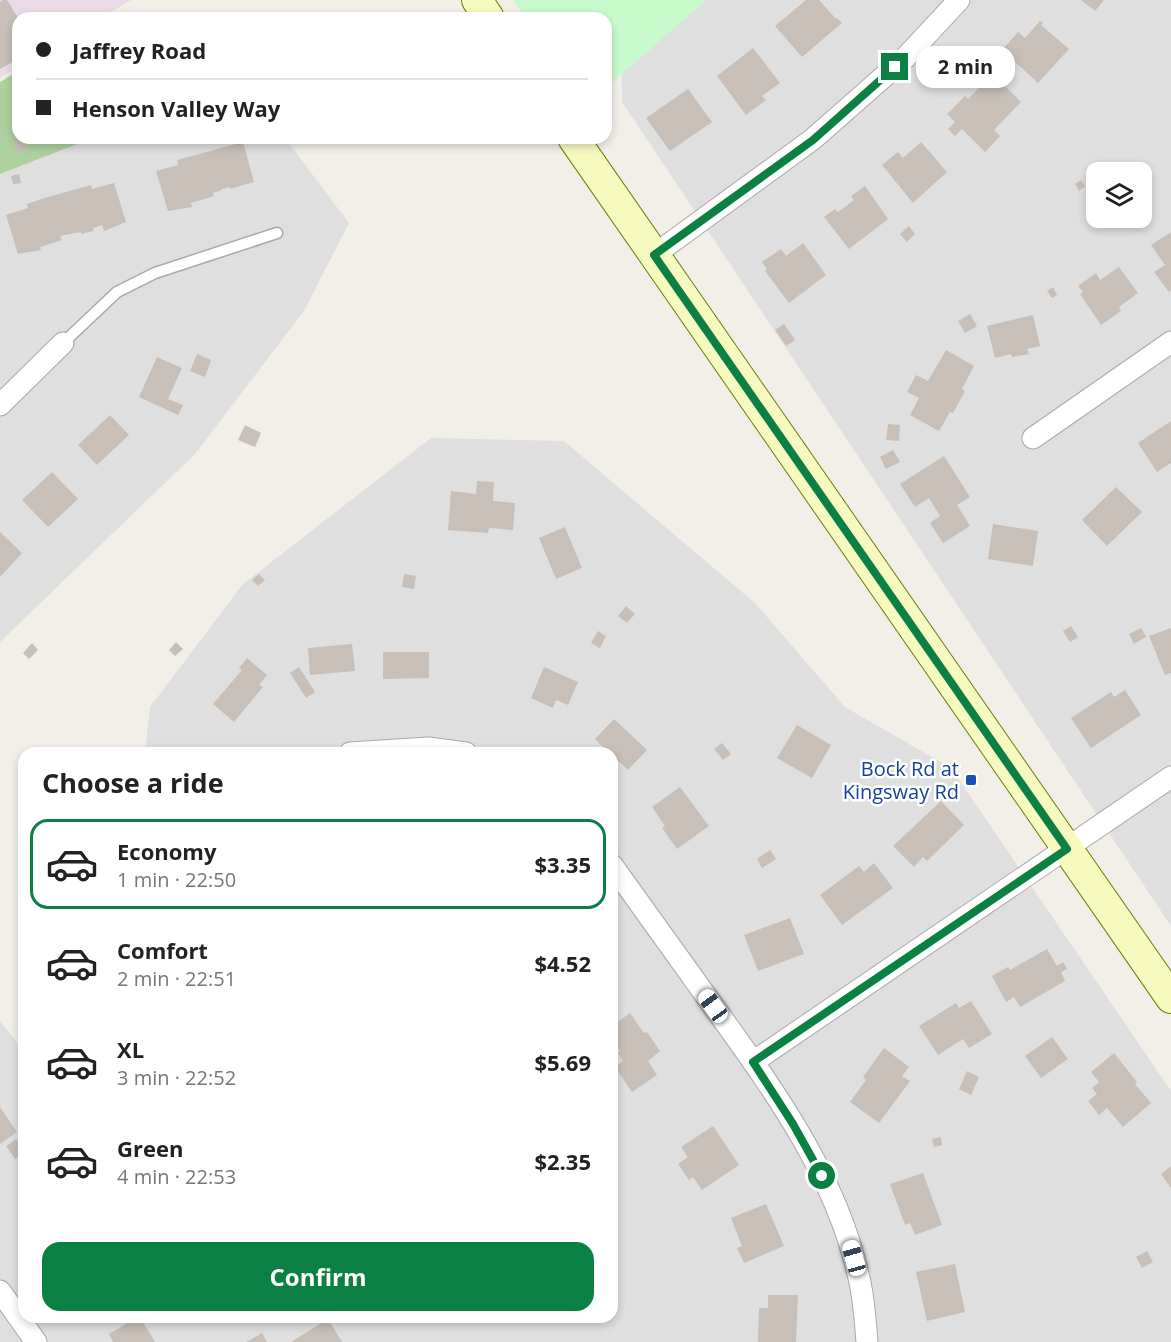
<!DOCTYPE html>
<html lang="en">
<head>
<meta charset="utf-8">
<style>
	body { margin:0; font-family:"Open Sans",sans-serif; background:#f6f6f6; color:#222; height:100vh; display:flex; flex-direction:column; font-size:22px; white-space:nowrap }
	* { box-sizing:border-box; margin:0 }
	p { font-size:20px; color:#767676 }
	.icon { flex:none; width:33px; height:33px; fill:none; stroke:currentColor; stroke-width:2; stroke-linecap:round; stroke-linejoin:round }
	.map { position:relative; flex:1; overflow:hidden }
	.sheet { position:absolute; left:18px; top:747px; width:600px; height:576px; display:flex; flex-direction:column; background:#fff; border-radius:18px; box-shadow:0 3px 9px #0003 }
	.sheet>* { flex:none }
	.banner { position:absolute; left:12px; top:12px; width:600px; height:132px; border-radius:18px; box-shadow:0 3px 9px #0003; display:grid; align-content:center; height:132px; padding:0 24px; background:#fff }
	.buttons { position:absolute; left:1086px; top:162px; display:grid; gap:12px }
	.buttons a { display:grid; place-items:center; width:66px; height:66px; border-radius:12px; background:#fff; box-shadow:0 3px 9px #0003; font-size:30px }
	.end { position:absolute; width:27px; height:27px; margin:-14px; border:8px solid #0b8043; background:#fff; box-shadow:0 0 0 3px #fff }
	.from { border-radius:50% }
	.bubble { position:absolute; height:42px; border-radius:18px; background:#fff; box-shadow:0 3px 9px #0003; font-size:20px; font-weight:700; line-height:42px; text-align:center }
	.car { position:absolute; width:18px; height:36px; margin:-18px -9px; border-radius:8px; box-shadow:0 0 4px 2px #0007; background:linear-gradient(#fff 24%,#345 0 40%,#fff 0 76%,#345 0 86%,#fff 0) }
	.banner b { display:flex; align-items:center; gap:21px; height:57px; font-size:22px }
	.banner b+b { border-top:2px solid #e0e0e0 }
	.banner i { width:15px; height:15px; background:#222 }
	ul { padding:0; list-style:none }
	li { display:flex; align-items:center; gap:18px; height:90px; margin:0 12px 9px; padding:0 12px; border:3px solid transparent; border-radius:18px }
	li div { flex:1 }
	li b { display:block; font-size:22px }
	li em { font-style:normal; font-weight:700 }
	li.selected { border-color:#0b8043 }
	li>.icon { width:54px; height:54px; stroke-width:1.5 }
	h2 { padding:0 24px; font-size:27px; line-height:72px }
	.cta { display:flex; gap:12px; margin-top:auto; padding:12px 24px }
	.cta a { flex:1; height:69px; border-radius:18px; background:#0b8043; color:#fff; font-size:24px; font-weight:700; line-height:69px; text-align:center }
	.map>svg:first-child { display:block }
</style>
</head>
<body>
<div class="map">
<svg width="1171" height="1342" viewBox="0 0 1171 1342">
	<rect width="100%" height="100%" fill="#f2efe9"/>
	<!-- residential -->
	<path fill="#e0dfdf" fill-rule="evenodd" d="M 650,0 L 1171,0 L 1171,926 L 622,102 L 621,31 ZM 1096,172 L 1142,172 L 1142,218 L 1096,218 Z
		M 93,138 L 285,138 L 349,223 L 304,311 L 195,454 L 0,642 L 0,174 Z
		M 431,438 L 564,441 L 756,604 L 845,707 L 951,768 L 1171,1091 L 1171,1342 L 0,1342 L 0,1021 L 24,1051 L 24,1317 L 612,1317 L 612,753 L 145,753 L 150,707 L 243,584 Z"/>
	<!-- industrial -->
	<path fill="#ebdbe8" d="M 0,0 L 131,0 L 101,18 L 18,18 L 18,67 L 0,78 Z"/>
	<!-- forest -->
	<path fill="#add19e" d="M 18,71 L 18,138 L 93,138 L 0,174 L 0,82 Z"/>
	<!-- park -->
	<path fill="#c8facc" d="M 513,0 L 706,0 L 606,88 L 606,18 L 525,18 Z"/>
	<!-- building -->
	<path fill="#c7bfb8" d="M 3,0 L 7,0 L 18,18 L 18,59 L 0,69 L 0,2 Z
		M 806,0 L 819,0 L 836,19 L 837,18 L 842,23 L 802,57 L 775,26 Z
		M 1081,0 L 1104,0 L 1095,11 Z
		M 1040,21 L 1043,23 L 1041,25 L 1069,49 L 1038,83 L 1002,50 L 1018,32 L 1025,38 Z
		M 753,48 L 780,83 L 762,96 L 766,100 L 746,115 L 717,76 Z
		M 993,74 L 1021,102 L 994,130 L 1000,136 L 985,152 L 962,129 L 955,136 L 948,129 L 955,122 L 947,114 L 965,96 L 968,99 Z
		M 688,89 L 712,122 L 670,151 L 646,118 Z
		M 26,139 L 29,150 L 16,153 L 13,143 Z
		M 243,142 L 254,182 L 230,189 L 230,187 L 222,189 L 222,190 L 213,193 L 214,196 L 191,203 L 192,207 L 168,211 L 156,171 L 178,165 L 177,160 Z
		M 921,142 L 947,172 L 913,203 L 882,165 L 898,152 L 903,158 Z
		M 19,174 L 21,183 L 13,184 L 11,176 Z
		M 1081,180 L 1085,186 L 1079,191 L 1075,184 Z
		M 114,183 L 126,222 L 104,231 L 102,225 L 93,228 L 94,231 L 81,234 L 81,232 L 70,234 L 60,236 L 62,240 L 40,247 L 41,250 L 18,254 L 6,215 L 28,208 L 27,204 L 48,197 L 91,185 L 92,189 Z
		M 865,186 L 888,219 L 849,249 L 824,217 L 835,209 L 838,212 L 854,200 L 851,196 Z
		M 909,226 L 915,234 L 907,242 L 900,234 Z
		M 1171,232 L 1171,290 L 1169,292 L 1154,272 L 1165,265 L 1151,245 Z
		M 803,243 L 826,275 L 789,303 L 765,271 L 767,269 L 762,262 L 781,249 L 786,256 Z
		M 1119,267 L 1138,293 L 1119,307 L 1121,311 L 1101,325 L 1080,294 L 1083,292 L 1078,286 L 1096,273 L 1100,280 Z
		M 1053,287 L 1057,295 L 1052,298 L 1047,291 Z
		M 970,314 L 977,326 L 965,333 L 958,321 Z
		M 1033,315 L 1040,346 L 1027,349 L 1029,354 L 1012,357 L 1011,354 L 995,358 L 987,326 Z
		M 784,324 L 795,340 L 786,346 L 775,330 Z
		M 946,350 L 974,366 L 962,389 L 965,391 L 953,413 L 950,412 L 939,431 L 910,415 L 919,398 L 907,392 L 916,375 L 928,381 Z
		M 197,354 L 211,360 L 205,377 L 190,371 Z
		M 157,357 L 182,368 L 168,399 L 183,405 L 178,415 L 139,397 Z
		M 110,415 L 129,435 L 97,465 L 78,445 Z
		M 1171,421 L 1171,463 L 1157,472 L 1138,443 Z
		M 888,424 L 900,425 L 899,441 L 886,440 Z
		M 245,425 L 261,433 L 255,447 L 238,440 Z
		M 893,450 L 900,462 L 886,469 L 880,457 Z
		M 944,456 L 970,497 L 957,505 L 970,526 L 943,543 L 930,523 L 940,516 L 929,498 L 915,507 L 900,484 Z
		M 52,472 L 78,499 L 48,527 L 22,500 Z
		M 477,481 L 494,482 L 493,501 L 515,503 L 513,530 L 489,528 L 488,533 L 448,530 L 451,491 L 476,494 Z
		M 1116,487 L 1142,512 L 1107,546 L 1082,520 Z
		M 993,524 L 1038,531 L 1033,566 L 988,559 Z
		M 565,527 L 582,568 L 556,579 L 539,538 Z
		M 0,532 L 22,553 L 0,577 Z
		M 259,574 L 265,580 L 258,586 L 252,580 Z
		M 404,574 L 416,576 L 414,589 L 402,587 Z
		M 626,606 L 635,614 L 627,623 L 618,616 Z
		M 1071,626 L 1078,637 L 1070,642 L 1063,631 Z
		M 1141,628 L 1146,637 L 1134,644 L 1129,634 Z
		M 1171,628 L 1171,673 L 1165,675 L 1149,636 Z
		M 598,631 L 606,636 L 600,648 L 591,643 Z
		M 176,642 L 183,649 L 175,656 L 169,650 Z
		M 32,643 L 38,650 L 29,659 L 23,653 Z
		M 352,644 L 355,671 L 310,675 L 308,648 Z
		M 383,652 L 429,652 L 429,678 L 383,679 Z
		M 247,658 L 267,675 L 259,685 L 263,687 L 234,722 L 213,704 L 242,670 L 239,668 Z
		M 299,667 L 315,692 L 306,698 L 290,673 Z
		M 544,667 L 578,682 L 568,705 L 556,700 L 553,708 L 531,698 Z
		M 1125,690 L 1141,715 L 1091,748 L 1071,718 L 1111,692 L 1114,697 Z
		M 614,719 L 647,750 L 628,770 L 612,755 L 612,753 L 609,753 L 595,739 Z
		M 797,725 L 831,745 L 812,778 L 777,758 Z
		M 722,743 L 731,754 L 723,760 L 714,749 Z
		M 680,787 L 709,826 L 677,849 L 662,828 L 665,826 L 652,807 Z
		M 941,801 L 964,825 L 927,861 L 923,857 L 914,867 L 893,846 Z
		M 770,850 L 776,859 L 762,868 L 757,859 Z
		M 874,863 L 893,888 L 842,925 L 820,895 L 859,866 L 864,872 Z
		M 790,918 L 804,954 L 758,971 L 744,935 Z
		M 1047,949 L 1057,966 L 1063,962 L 1067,969 L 1061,972 L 1065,981 L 1020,1007 L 1014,997 L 1006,1002 L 992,976 L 1008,967 L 1010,970 Z
		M 971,1001 L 992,1034 L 969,1048 L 963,1039 L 938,1055 L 919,1026 L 956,1003 L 959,1008 Z
		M 630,1013 L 644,1033 L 647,1032 L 660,1051 L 648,1061 L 657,1075 L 632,1092 L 615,1067 L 623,1061 L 618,1053 L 620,1051 L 612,1039 L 612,1026 Z
		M 1052,1037 L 1068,1059 L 1041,1078 L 1025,1056 Z
		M 884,1048 L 909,1067 L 902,1076 L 910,1081 L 879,1123 L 850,1102 L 866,1080 L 863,1077 Z
		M 1114,1053 L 1137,1082 L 1135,1084 L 1151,1103 L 1123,1127 L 1107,1108 L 1099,1115 L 1088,1101 L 1097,1094 L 1092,1088 L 1099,1082 L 1091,1072 Z
		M 967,1071 L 979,1077 L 971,1095 L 959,1089 Z
		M 0,1107 L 17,1132 L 0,1144 Z
		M 713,1126 L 739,1165 L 702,1190 L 693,1177 L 689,1180 L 678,1164 L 688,1157 L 681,1147 Z
		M 941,1137 L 942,1145 L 934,1147 L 932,1139 Z
		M 16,1139 L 24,1153 L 15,1159 L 6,1146 Z
		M 1171,1166 L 1171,1188 L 1161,1174 Z
		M 923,1173 L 942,1225 L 915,1235 L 910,1223 L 905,1225 L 890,1184 Z
		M 766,1204 L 784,1246 L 744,1263 L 737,1248 L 742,1246 L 731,1218 Z
		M 1147,1251 L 1153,1262 L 1142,1268 L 1136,1257 Z
		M 955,1264 L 965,1312 L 927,1321 L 916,1272 Z
		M 768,1295 L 798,1295 L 796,1342 L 758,1342 L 759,1308 L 768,1308 Z
		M 137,1317 L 140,1317 L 155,1342 L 113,1342 L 109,1334 Z
		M 328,1319 L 342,1342 L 291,1342 Z
		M 262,1333 L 267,1342 L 246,1342 Z"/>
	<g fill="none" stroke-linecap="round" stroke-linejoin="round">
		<!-- service casing -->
		<g stroke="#a9a9a9" stroke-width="13">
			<path id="service" d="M 63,343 L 117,292 L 155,273 L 277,233"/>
		</g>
		<!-- minor casing -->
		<g stroke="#a9a9a9" stroke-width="23">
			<path id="minor" d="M 654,255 L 813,139 L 905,58 L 959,0
				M 0,405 L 63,343
				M 1033,438 L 1171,342
				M 350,753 L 428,748 L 466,753
				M 612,865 C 648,915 683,964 719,1014 C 776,1093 836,1177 858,1274 C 864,1296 865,1319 867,1342
				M 753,1062 L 1171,777
				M 0,1291 L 36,1342"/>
		</g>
		<!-- secondary casing -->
		<g stroke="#707d05" stroke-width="32">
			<path id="secondary" d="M 477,0 L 489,18
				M 573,138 L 1171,998"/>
		</g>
		<!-- service -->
		<use href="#service" stroke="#fff" stroke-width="10"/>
		<!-- minor -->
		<use href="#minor" stroke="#fff" stroke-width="21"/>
		<!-- secondary -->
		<use href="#secondary" stroke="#f7fabf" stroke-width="30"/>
	</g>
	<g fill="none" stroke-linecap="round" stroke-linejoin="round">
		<!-- route -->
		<path stroke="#0b8043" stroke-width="8" d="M 822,1176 L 793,1124 L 753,1062 L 1067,849 L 654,255 L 813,140 L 895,67"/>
	</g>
	<!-- markers -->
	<rect fill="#1a4fb4" stroke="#fff" stroke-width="2" x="965" y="774" width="12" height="12" rx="3"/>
	<g text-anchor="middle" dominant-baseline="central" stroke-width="5" stroke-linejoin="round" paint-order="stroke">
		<!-- transit labels -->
		<g font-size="20" fill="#164399" stroke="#fff" text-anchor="end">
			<text x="959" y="768">Bock Rd at<tspan x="959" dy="23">Kingsway Rd</tspan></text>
		</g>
	</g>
</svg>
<div class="buttons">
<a><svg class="icon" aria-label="layers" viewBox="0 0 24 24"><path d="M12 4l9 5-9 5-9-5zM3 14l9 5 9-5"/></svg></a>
</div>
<i class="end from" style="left:822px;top:1176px"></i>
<i class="end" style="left:895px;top:67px"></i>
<div class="bubble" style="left:916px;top:46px;width:99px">2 min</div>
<i class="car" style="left:713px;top:1006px;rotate:324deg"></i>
<i class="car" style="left:854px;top:1258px;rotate:344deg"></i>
<div class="banner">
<b><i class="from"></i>Jaffrey Road</b>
<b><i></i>Henson Valley Way</b>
</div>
<section class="sheet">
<h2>Choose a ride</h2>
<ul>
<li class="selected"><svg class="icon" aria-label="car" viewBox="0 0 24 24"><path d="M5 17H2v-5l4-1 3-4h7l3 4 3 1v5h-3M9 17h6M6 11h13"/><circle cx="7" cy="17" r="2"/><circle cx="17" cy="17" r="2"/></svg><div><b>Economy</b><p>1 min · 22:50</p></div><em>$3.35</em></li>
<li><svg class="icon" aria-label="car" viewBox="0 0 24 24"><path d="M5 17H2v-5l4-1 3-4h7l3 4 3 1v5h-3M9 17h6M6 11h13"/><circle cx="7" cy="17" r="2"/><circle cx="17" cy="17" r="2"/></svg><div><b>Comfort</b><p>2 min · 22:51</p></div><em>$4.52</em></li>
<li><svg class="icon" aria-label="car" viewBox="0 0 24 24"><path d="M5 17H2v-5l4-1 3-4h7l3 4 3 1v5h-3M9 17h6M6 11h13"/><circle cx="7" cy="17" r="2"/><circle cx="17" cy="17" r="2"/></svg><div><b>XL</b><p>3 min · 22:52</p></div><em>$5.69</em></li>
<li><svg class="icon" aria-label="car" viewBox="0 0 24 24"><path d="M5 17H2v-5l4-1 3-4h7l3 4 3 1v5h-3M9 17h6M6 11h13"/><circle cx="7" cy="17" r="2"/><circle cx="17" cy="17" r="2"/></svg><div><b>Green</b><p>4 min · 22:53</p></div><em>$2.35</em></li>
</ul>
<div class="cta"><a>Confirm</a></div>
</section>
</div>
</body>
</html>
